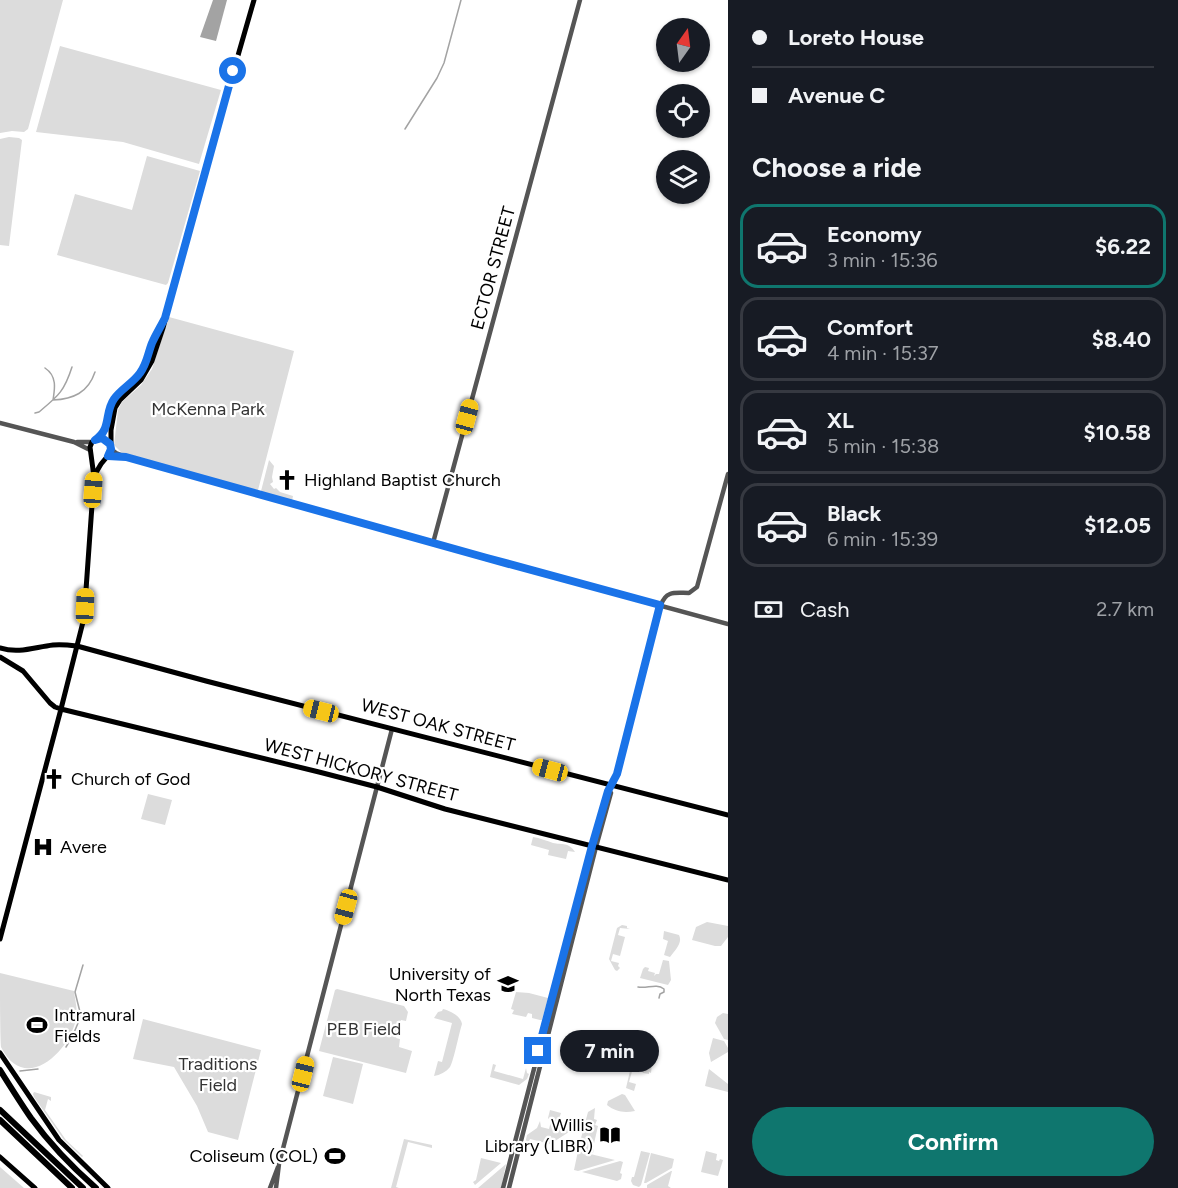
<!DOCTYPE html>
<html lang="en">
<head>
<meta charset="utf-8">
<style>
	body { margin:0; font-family:Figtree,sans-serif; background:#20242c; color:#f1f3f6; height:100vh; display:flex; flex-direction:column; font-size:22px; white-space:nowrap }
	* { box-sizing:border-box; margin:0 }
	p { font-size:20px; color:#9ea1a6 }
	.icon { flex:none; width:33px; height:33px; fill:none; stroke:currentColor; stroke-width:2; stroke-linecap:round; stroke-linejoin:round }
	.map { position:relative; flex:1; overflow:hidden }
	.panel { display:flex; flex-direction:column; background:#171b24; width:450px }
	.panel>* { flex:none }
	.guide { display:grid; align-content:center; height:132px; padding:0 24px; background:#171b24 }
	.needle { width:39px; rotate:14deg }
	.fabs { position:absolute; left:656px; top:18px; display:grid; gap:12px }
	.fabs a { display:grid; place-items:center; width:54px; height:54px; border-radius:50%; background:#171b24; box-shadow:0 2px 4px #0004; font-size:30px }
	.end { position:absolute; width:27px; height:27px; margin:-14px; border:8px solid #1a73e8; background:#fff; box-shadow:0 0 0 3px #fff }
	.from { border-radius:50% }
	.bubble { position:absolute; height:42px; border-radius:21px; background:#171b24; box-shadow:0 2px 4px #0004; font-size:20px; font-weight:700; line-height:42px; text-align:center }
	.car { position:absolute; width:18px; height:36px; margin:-18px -9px; border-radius:8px; box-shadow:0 0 4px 2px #0007; background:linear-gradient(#f5c518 24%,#345 0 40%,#f5c518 0 76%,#345 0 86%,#f5c518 0) }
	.guide b { display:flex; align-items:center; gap:21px; height:57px; font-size:22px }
	.guide b+b { border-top:2px solid #363941 }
	.guide i { width:15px; height:15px; background:#f1f3f6 }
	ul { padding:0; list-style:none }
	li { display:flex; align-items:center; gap:18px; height:84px; margin:0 12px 9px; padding:0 12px; border:3px solid #363941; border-radius:18px }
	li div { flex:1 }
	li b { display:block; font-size:22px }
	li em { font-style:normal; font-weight:700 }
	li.selected { border-color:#0f766e }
	li>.icon { width:54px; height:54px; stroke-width:1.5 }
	h2 { padding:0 24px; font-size:27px; line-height:72px }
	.pay { display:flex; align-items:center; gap:15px; height:66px; padding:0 24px; font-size:22px }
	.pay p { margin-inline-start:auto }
	.cta { display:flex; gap:12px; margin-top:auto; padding:12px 24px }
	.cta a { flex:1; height:69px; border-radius:36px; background:#0f766e; color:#fff; font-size:24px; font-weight:700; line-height:69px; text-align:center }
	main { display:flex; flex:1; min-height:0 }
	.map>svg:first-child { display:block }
</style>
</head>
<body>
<main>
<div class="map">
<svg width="728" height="1188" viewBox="0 0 728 1188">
	<rect width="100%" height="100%" fill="#fff"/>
	<!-- green -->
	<path fill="#dcdcdc" d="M 0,0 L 63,0 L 28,129 L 24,132 L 12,131 L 0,133 Z
		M 60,46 L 221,90 L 199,164 L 123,142 L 36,132 Z
		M 9,137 L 19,138 L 22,140 L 9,246 L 0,245 L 0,139 Z
		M 147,156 L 200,171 L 168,283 L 166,285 L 57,255 L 75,194 L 132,210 Z
		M 169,317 L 294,351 L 257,494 L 126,457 L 114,445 L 118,410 L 122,402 L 141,385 L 152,369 Z
		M 269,460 L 274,466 L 272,477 L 273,482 L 270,484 L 274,489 L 276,488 L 280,492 L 293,496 L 292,501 L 260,495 Z
		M 148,794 L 172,800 L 165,825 L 141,819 Z
		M 533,837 C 540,838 547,841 553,843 C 562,845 569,842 575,852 L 568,851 L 566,859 L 548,855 L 549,850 L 531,845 Z
		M 707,922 L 728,926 L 728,937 L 721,946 L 715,946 L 692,940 L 696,927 Z
		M 622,925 L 627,926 L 627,928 L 630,929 L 620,928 L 618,935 L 625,937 L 620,956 L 613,954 L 611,961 L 619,963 L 618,966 L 620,968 L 617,971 L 615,970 L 609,959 L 617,928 Z
		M 664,931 L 679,935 C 683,943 675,950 670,957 L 664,955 L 668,941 L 663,939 Z
		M 663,960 L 669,961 L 671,980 L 668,985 L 640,978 L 643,969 L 645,967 L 649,968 L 648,971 L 655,973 L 654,976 L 656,974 L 659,974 Z
		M 0,973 L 74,991 C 75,1000 78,1010 76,1019 C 69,1053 24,1094 1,1047 C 0,1038 0,986 0,973 Z
		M 337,989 L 404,1006 L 408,1012 L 406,1021 L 401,1020 L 396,1038 L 400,1039 L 399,1047 L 412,1051 L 406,1073 L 319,1051 L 335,990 Z
		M 516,992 L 529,993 L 548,998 L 542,1020 L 540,1020 L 532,1018 L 532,1014 L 528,1013 L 526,1017 L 512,1014 L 514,1010 L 511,1009 Z
		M 443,1009 C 450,1011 461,1016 462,1024 C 459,1033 454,1060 450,1067 C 446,1072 440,1075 434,1076 L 438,1061 L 442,1062 L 452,1023 L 434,1018 L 438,1012 L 442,1011 Z
		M 723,1013 L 728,1014 L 728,1040 L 724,1039 L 715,1023 L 717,1017 Z
		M 143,1019 L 261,1050 L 238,1140 L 208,1132 L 197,1106 L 174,1067 L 133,1059 Z
		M 713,1038 L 724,1041 L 728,1048 L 728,1052 L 711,1062 L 709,1053 Z
		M 333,1057 L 363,1064 L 353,1104 L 323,1096 Z
		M 633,1058 L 652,1063 L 651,1073 L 649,1072 L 649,1074 L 643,1073 L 641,1070 L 633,1068 L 629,1082 L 636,1084 L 634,1091 L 626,1088 Z
		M 493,1064 L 496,1065 L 494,1071 L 523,1079 L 526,1068 L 527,1073 L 529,1074 L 527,1079 L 519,1085 L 490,1077 Z
		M 709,1069 L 728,1084 L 728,1092 L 705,1086 Z
		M 34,1092 L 51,1097 L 51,1101 L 48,1099 L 45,1110 L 66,1140 L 83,1156 L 82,1157 L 64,1140 L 34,1097 L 33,1094 Z
		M 622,1094 L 625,1095 L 635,1111 C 624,1113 616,1112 607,1105 L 608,1101 Z
		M 595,1108 L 594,1119 L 597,1120 L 595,1125 L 598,1126 L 593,1148 L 594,1149 L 593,1153 L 578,1149 L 588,1112 Z
		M 550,1110 L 561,1113 L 557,1125 L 559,1126 L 559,1128 L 569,1129 L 572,1119 L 575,1120 L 572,1130 L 555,1141 L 554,1145 L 530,1139 L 528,1144 L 525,1144 L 527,1135 L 537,1128 L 540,1121 L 541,1127 L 549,1129 L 551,1121 L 548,1118 Z
		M 404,1139 L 432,1145 L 432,1148 L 408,1142 L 396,1187 L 399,1188 L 391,1188 Z
		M 578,1151 L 615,1160 L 578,1171 L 574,1170 Z
		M 641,1151 L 650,1153 L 641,1185 L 639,1187 L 633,1185 L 631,1181 L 632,1177 L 634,1177 Z
		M 706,1151 L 717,1154 L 716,1160 L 719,1161 L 720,1159 L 723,1160 L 718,1176 L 701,1172 Z
		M 651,1153 L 674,1159 L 672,1168 L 646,1183 L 644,1183 Z
		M 481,1158 L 501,1163 L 475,1185 L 473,1182 L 476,1180 Z
		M 620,1161 L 623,1162 L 620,1173 L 622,1174 L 621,1179 L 617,1181 L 582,1172 Z
		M 506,1164 L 501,1188 L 478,1188 Z
		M 0,1167 L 24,1188 L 0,1188 Z
		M 671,1171 L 672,1171 L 668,1186 L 671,1188 L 647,1188 L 647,1185 Z"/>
	<!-- water -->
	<path fill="#a3a3a3" d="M 213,0 L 227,0 L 216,41 L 200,37 Z"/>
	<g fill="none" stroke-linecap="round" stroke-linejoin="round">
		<!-- stream -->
		<path stroke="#a3a3a3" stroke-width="1.5" d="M 405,129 L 437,78 L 444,63 L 461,0
			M 45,368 C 57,376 55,388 53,400 C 73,399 88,393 95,372
			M 35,413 L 39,412 C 58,396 64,392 72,367
			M 638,987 C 647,989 656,983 664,989 L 664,992 L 660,994 L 659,998
			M 66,1047 L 73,1035 L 81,1016 L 75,992 L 83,965
			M 20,1071 L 38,1069"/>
		<!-- minor -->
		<path stroke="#555" stroke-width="4.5" d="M 0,423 L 74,442 L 90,450
			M 77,442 L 92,442
			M 111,449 L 116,453 L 126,457 L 489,559 L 728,624
			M 433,543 L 580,0
			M 270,1188 L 278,1167
			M 276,1188 L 279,1164 L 392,729
			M 503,1188 L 592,846 L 608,791 L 617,774 L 661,605 C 666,590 676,593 689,593 L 697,587 L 728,474
			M 509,1188 L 596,847 L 611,793"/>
		<!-- major -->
		<path stroke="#000" stroke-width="5" d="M 94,476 L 101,464 L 111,452 L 111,430 L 115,408 L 120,400 L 141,380 L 152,361 L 163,328 L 205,170 L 254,0
			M 0,648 C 19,654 35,647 53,645 C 61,644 69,645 77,646 L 206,681 L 728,815
			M 0,657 L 23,671 L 50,703 L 55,707 L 61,709 L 319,772 L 377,787 L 445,809 L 728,880
			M 0,939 L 61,709 L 84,618 L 94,477 L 90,447 L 92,442 L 102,435 L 105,429 L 110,408 L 113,400 L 136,379 L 142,371 L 147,361 L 152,343 L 165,318
			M 0,1053 L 59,1140 L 108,1188
			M 0,1157 L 35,1188"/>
		<!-- highway -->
		<path stroke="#000" stroke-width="6" d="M 0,1070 C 10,1086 20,1102 31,1118 C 50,1144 72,1167 96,1188
			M 0,1110 L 83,1188
			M 0,1120 L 72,1188"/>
	</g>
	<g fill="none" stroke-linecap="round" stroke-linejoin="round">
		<!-- route -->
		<path stroke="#1a73e8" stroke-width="8" d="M 233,71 L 165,318 C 161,326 156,334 152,343 C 148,353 147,364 140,373 C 133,383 121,389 114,399 C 104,413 112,429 95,440 L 102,438 L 110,444 L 111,449 L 108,456 L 126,457 L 487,558 L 660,605 L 617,774 L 608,791 L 592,846 L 538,1051"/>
	</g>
	<!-- icons -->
	<defs>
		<g id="church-bare" transform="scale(1.62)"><path d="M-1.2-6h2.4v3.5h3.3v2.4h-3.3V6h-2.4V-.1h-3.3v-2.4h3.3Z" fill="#000" stroke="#fff" stroke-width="2.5" paint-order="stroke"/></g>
		<g id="hospital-bare" transform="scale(1.62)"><path d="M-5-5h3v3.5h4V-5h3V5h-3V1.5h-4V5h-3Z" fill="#000" stroke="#fff" stroke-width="2.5" paint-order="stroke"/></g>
		<g id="university-bare" transform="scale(1.62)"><path d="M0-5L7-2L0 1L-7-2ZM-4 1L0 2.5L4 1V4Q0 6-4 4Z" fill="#000" stroke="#fff" stroke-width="2.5" paint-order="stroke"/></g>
		<g id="stadium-bare" transform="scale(1.62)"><path d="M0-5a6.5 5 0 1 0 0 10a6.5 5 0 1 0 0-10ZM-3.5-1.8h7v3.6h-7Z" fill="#000" stroke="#fff" stroke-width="2.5" paint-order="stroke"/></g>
		<g id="library-bare" transform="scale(1.62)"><path d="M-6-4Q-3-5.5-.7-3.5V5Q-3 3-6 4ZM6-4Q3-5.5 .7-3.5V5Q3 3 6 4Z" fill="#000" stroke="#fff" stroke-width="2.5" paint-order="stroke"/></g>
	</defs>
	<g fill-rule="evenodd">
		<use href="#church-bare" x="287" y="480"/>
		<use href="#church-bare" x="54" y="779"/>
		<use href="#hospital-bare" x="43" y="847"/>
		<use href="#university-bare" x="508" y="984"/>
		<use href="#stadium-bare" x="37" y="1025"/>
		<use href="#library-bare" x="610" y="1135"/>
		<use href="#stadium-bare" x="335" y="1156"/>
	</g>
	<g text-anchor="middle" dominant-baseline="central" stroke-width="4.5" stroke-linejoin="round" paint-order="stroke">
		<!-- street labels -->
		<g font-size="18" fill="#000" stroke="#fff">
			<text transform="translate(493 268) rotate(-75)">ECTOR STREET</text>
			<text transform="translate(438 725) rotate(15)">WEST OAK STREET</text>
			<text transform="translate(361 770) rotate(15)">WEST HICKORY STREET</text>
		</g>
		<!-- park labels -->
		<g font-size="18" fill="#333" stroke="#fff">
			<text x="208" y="409">McKenna Park</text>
			<text x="364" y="1029">PEB Field</text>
			<text x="218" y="1064">Traditions<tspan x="218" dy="21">Field</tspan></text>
		</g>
		<!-- poi labels -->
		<g font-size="18" fill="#000" stroke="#fff" text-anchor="start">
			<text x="304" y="480">Highland Baptist Church</text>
			<text x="71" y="779">Church of God</text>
			<text x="60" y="847">Avere</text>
			<text x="491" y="974" text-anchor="end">University of<tspan x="491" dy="21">North Texas</tspan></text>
			<text x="54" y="1015">Intramural<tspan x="54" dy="21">Fields</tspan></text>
			<text x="593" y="1125" text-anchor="end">Willis<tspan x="593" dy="21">Library (LIBR)</tspan></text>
			<text x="318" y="1156" text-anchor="end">Coliseum (COL)</text>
		</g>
	</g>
</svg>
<div class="fabs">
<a><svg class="needle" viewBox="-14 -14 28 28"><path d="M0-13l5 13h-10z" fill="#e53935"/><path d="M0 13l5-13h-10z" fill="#9ea1a6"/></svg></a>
<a><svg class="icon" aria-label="locate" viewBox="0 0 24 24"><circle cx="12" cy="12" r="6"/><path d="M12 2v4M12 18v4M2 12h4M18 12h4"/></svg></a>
<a><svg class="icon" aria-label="layers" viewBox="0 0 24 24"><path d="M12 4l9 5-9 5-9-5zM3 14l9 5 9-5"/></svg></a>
</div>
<i class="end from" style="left:233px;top:71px"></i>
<i class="end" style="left:538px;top:1051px"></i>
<div class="bubble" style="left:560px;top:1030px;width:99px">7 min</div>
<i class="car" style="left:467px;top:417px;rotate:15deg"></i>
<i class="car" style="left:93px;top:490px;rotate:4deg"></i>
<i class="car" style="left:85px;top:606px;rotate:2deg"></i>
<i class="car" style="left:321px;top:711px;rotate:284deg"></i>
<i class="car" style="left:550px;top:770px;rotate:285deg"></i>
<i class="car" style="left:346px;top:907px;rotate:195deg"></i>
<i class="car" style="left:303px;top:1074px;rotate:14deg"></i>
</div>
<section class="panel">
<div class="guide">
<b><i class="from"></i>Loreto House</b>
<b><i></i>Avenue C</b>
</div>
<h2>Choose a ride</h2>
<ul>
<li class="selected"><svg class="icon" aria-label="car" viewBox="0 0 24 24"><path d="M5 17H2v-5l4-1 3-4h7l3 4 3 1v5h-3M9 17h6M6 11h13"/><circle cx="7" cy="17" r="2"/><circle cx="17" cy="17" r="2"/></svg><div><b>Economy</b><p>3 min · 15:36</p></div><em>$6.22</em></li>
<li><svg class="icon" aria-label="car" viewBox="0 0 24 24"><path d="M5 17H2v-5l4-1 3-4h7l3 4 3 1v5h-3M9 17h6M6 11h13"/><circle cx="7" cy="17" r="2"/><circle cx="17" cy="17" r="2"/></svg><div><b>Comfort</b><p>4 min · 15:37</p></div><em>$8.40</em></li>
<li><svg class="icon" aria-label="car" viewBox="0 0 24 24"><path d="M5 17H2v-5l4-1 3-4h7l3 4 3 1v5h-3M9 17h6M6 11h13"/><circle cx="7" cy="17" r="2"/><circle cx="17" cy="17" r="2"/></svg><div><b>XL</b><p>5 min · 15:38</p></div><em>$10.58</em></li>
<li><svg class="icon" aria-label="car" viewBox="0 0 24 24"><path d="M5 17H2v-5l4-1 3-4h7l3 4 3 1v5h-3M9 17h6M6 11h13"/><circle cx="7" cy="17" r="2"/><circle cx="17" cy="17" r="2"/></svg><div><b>Black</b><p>6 min · 15:39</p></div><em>$12.05</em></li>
</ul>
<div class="pay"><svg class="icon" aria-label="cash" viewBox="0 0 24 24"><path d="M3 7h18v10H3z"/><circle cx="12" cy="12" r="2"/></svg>Cash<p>2.7 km</p></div>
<div class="cta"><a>Confirm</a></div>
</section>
</main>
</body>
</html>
